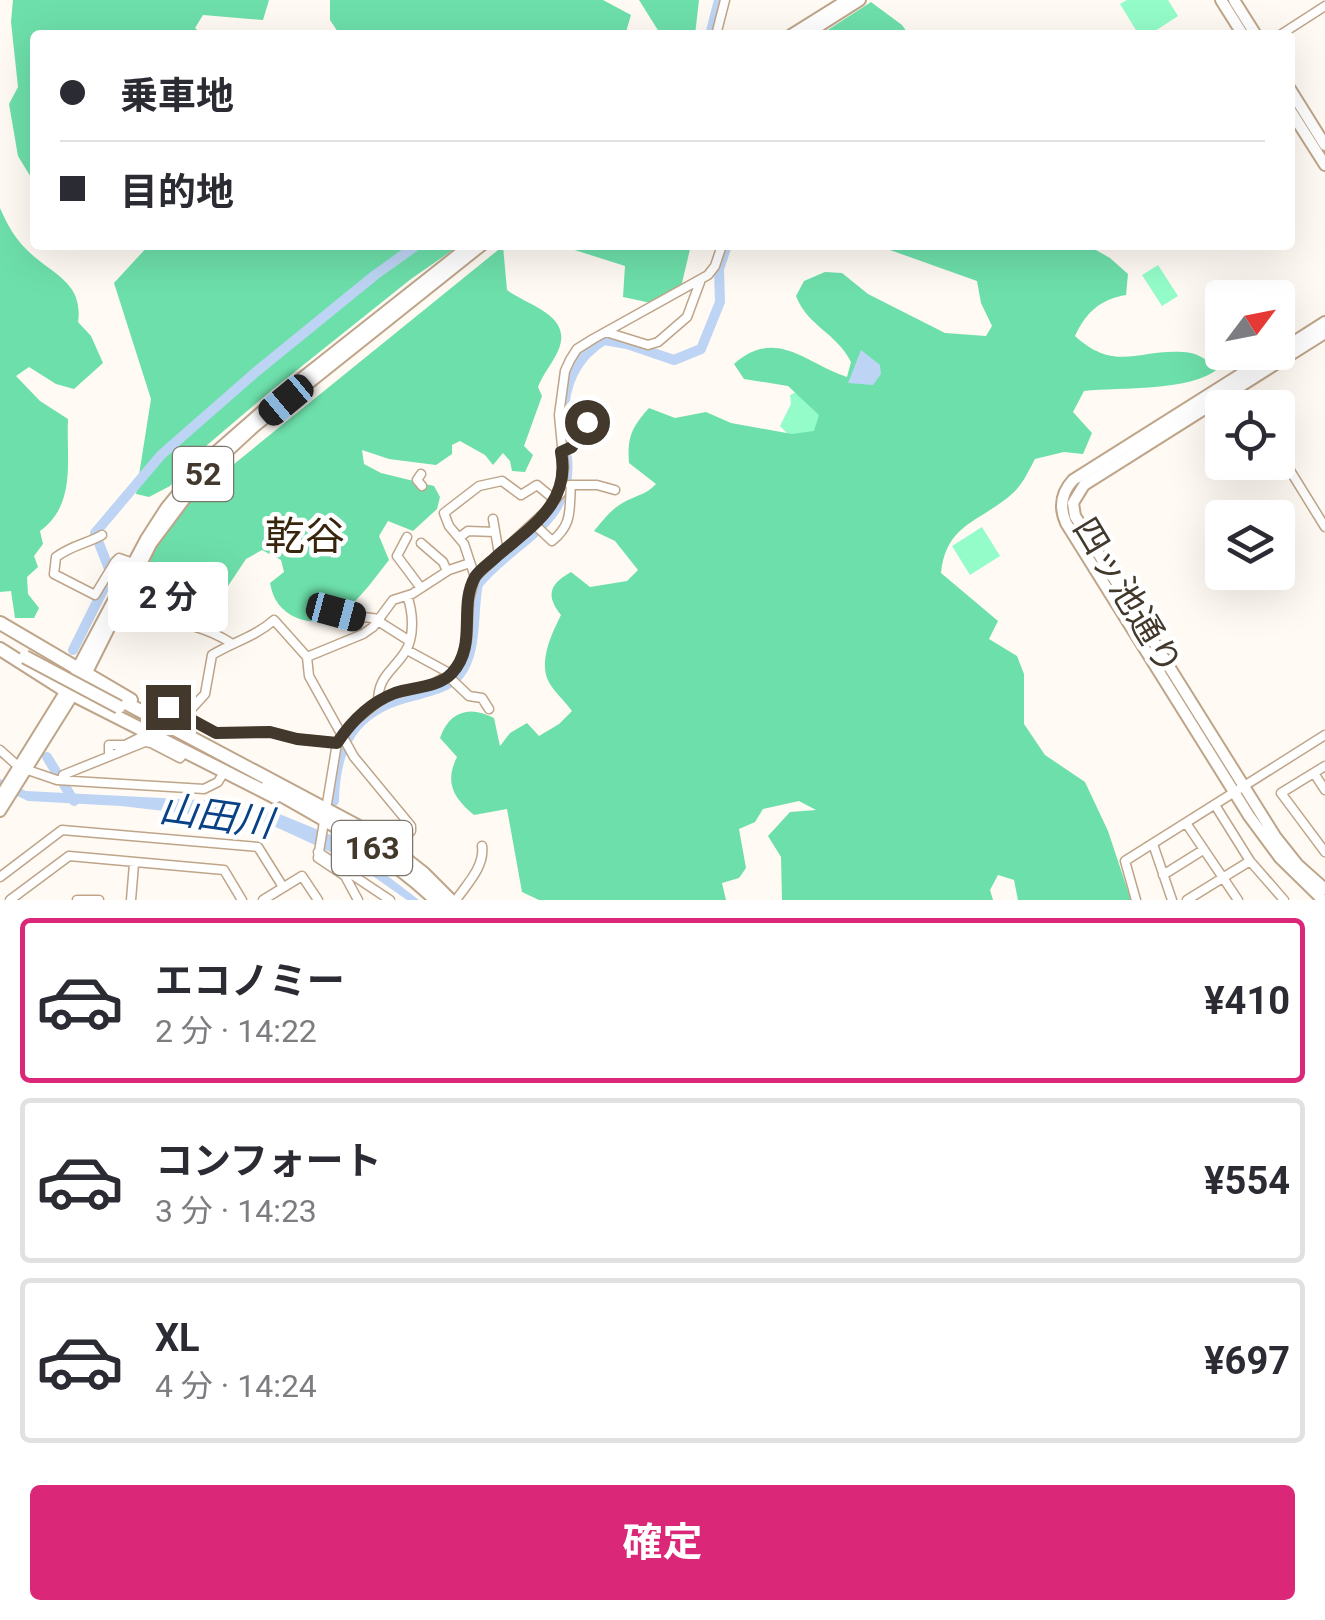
<!DOCTYPE html>
<html lang="ja">
<head>
<meta charset="utf-8">
<style>
	body { margin:0; font-family:Roboto,"Noto Sans JP",sans-serif; background:#f7f7f7; color:#2b2b33; height:100vh; display:flex; flex-direction:column; font-size:38px; white-space:nowrap }
	* { box-sizing:border-box; margin:0 }
	p { font-size:32px; color:#7c7c81 }
	.icon { flex:none; width:55px; height:55px; fill:none; stroke:currentColor; stroke-width:2; stroke-linecap:round; stroke-linejoin:round }
	.map { position:relative; height:900px; overflow:hidden }
	.sheet { display:flex; flex-direction:column; background:#fff; flex:1 }
	.sheet>* { flex:none }
	.hud { position:absolute; left:30px; top:30px; width:1265px; height:220px; border-radius:10px; box-shadow:0 10px 40px #0002; display:grid; align-content:center; height:220px; padding:0 30px; background:#fff }
	.needle { width:65px; rotate:58deg }
	.tools { position:absolute; left:1205px; top:280px; display:grid; gap:20px }
	.tools a { display:grid; place-items:center; width:90px; height:90px; border-radius:10px; background:#fff; box-shadow:0 10px 40px #0002; font-size:50px }
	.end { position:absolute; width:45px; height:45px; margin:-22px; border:12px solid #42382c; background:#fff; box-shadow:0 0 0 5px #fff }
	.from { border-radius:50% }
	.bubble { position:absolute; height:70px; border-radius:10px; background:#fff; box-shadow:0 10px 40px #0002; font-size:32px; font-weight:700; line-height:70px; text-align:center }
	.car { position:absolute; width:30px; height:60px; margin:-30px -15px; border-radius:12px; box-shadow:0 0 8px 2px #0007; background:linear-gradient(#222 24%,#8ab4d8 0 40%,#222 0 76%,#8ab4d8 0 86%,#222 0) }
	.hud b { display:flex; align-items:center; gap:35px; height:95px; font-size:38px }
	.hud b+b { border-top:2px solid #e1e1e2 }
	.hud i { width:25px; height:25px; background:#2b2b33 }
	ul { padding:18px 0 0; list-style:none }
	li { display:flex; align-items:center; gap:30px; height:165px; margin:0 20px 15px; padding:0 10px; border:5px solid #e1e1e2; border-radius:10px }
	li div { flex:1 }
	li b { display:block; font-size:38px }
	li em { font-style:normal; font-weight:700 }
	li.current { border-color:#db2777 }
	li>.icon { width:90px; height:90px; stroke-width:1.5 }
	.cta { display:flex; gap:20px; margin-top:auto; padding:20px 30px }
	.cta a { flex:1; height:115px; border-radius:10px; background:#db2777; color:#fff; font-size:40px; font-weight:700; line-height:115px; text-align:center }
	.map>svg:first-child { display:block }
</style>
</head>
<body>
<div class="map">
<svg width="1325" height="900" viewBox="0 0 1325 900">
	<rect width="100%" height="100%" fill="#fffaf4"/>
	<!-- green -->
	<path fill="#93fcc9" d="M 1127,0 L 1168,0 L 1178,16 L 1149,35 L 1139,35 L 1120,4 Z
		M 1158,265 L 1178,296 L 1162,306 L 1142,275 Z
		M 796,392 L 819,408 L 825,431 L 789,435 L 780,426 L 791,404 L 790,395 Z
		M 982,527 L 1000,556 L 970,575 L 952,546 Z"/>
	<!-- forest -->
	<path fill="#6ddfaa" d="M 13,0 L 269,0 L 263,20 L 203,15 L 195,28 L 203,35 L 35,35 L 35,184 L 18,156 L 9,104 L 18,87 L 11,22 Z
		M 330,0 L 603,0 L 631,15 L 625,35 L 340,35 L 330,20 Z
		M 639,0 L 699,0 L 695,35 L 661,35 Z
		M 871,2 L 902,25 L 909,35 L 820,35 Z
		M 0,208 C 7,224 14,237 26,249 C 50,274 84,281 78,322 L 91,336 L 103,363 L 74,389 L 56,384 L 29,367 L 16,376 L 40,401 L 68,419 C 66,460 77,504 40,531 L 43,544 L 34,556 L 38,567 L 27,577 L 28,594 L 39,608 L 34,618 L 15,618 L 11,591 L 0,592 Z
		M 149,245 L 460,245 L 411,279 L 272,390 L 206,446 L 170,486 L 149,497 L 136,494 L 151,399 L 114,283 Z
		M 559,245 L 691,245 L 681,287 L 651,303 L 623,297 L 625,266 Z
		M 876,245 L 1087,245 L 1110,258 L 1128,274 L 1126,295 C 1101,299 1086,312 1075,336 C 1118,375 1141,346 1191,353 C 1201,355 1210,363 1219,368 C 1191,392 1121,387 1084,391 L 1073,412 L 1092,433 L 1083,454 L 1064,452 L 1035,459 C 1029,470 1023,484 1013,493 C 981,522 946,523 941,573 L 998,621 L 989,639 L 1017,656 L 1024,674 L 1024,724 L 1045,755 L 1085,782 L 1108,831 L 1131,900 L 1018,900 L 1014,880 L 998,875 L 990,890 L 993,900 L 782,900 L 781,857 L 768,836 L 790,812 L 816,810 L 799,801 L 763,809 L 755,822 L 739,829 L 746,868 L 739,878 L 722,883 L 726,900 L 539,900 L 522,892 L 507,809 L 474,815 C 454,798 444,783 457,757 L 440,738 C 449,711 470,705 494,718 L 500,746 L 510,733 L 527,723 L 539,736 L 559,724 L 572,711 C 565,701 551,689 547,678 C 540,658 552,633 561,615 C 545,595 550,584 571,572 L 590,587 L 627,581 L 638,570 L 615,541 L 594,531 C 604,519 612,508 626,501 C 638,495 647,494 656,484 L 629,463 C 627,437 632,427 649,408 L 675,418 L 706,412 L 731,423 L 792,434 L 814,431 L 819,415 L 788,386 L 744,379 L 734,364 C 776,327 805,363 847,377 L 851,362 C 836,332 808,327 796,296 L 804,281 L 825,272 L 842,273 L 868,294 L 945,333 L 986,336 L 992,326 L 981,303 L 977,281 Z
		M 503,246 L 507,290 C 528,306 574,315 558,351 C 552,364 543,374 538,387 L 542,396 L 524,446 L 533,455 L 525,472 L 512,471 L 510,461 L 503,453 L 493,465 L 485,455 L 460,441 L 452,445 L 452,454 L 436,465 L 389,459 L 362,450 L 364,464 L 381,473 L 434,486 L 440,497 L 437,509 L 413,531 L 388,521 L 379,536 L 389,560 C 366,589 338,634 297,618 C 281,611 273,600 270,583 L 284,572 L 281,560 L 262,550 L 246,559 L 216,604 L 198,608 L 153,588 L 146,569 L 165,528 L 181,507 Z"/>
	<!-- water -->
	<path fill="#bdd4f4" d="M 861,350 L 880,365 L 881,374 L 873,385 L 848,383 Z
		M 0,779 L 26,791 L 201,800 L 277,813 L 338,838 L 419,900 L 407,900 L 354,863 L 267,823 L 121,806 L 28,801 L 0,788 Z"/>
	<g fill="none" stroke-linecap="round" stroke-linejoin="round">
		<!-- river -->
		<path stroke="#bdd4f4" stroke-width="10" d="M 710,35 L 719,0
			M 564,432 C 561,394 571,360 604,340 L 627,344 L 674,360 L 701,349 L 720,302 L 719,269 L 727,245
			M 73,650 L 111,574 L 95,533 L 161,455 L 257,371 L 375,275 L 417,245
			M 47,757 L 74,801
			M 334,801 C 335,747 353,711 409,697 C 426,692 447,689 459,675 C 478,652 472,612 478,584 C 513,541 574,523 567,458"/>
		<!-- minor casing -->
		<g stroke="#bea589" stroke-width="11">
			<path id="minor" d="M 716,35 L 725,0
				M 1280,35 L 1325,6
				M 606,332 L 648,345 L 658,342 L 687,317 L 700,282
				M 1237,386 L 1250,408
				M 1278,451 L 1325,527
				M 561,452 L 572,447 L 580,428 L 593,419
				M 421,474 L 417,480 L 422,486
				M 570,485 L 597,485 L 615,490
				M 493,519 L 499,554
				M 533,523 L 552,541 C 573,524 569,510 571,485
				M 102,535 C 84,545 74,544 56,557 L 54,574 L 95,595 L 115,562 L 119,558 L 139,565 L 150,574 L 124,619 C 135,624 143,621 155,621 C 180,620 211,630 231,643
				M 407,537 L 397,556 L 421,588
				M 460,537 L 468,531 L 495,532
				M 421,543 L 443,562 L 447,571
				M 475,577 L 464,544 L 449,526 L 444,513 L 479,486 L 502,481 L 521,495 L 537,485 L 555,500
				M 329,613 L 380,619
				M 378,621 L 408,640
				M 407,650 L 451,674
				M 307,657 L 363,634 L 373,627 L 393,600 L 412,594 L 449,570 L 470,563
				M 448,676 L 469,696 L 482,698 L 489,709
				M 378,702 C 378,676 393,671 405,652 C 415,637 413,611 407,596
				M 161,708 L 168,707 L 216,733 L 270,732 L 297,739 L 337,743
				M 184,717 L 205,694 L 212,655 C 233,642 255,637 274,620 L 307,657 L 309,676 L 354,757 L 411,826 L 411,831 L 392,847
				M 0,750 L 19,767 L 57,780 L 204,789 L 218,782 L 224,772
				M 109,755 L 109,745 L 125,745 L 141,737
				M 1325,766 L 1281,793 L 1325,852
				M 1314,773 L 1325,790
				M 62,780 L 63,775 L 145,742 L 151,743 L 180,758 L 185,752
				M 1215,805 L 1250,861 L 1284,900
				M 1186,823 L 1238,900
				M 1153,844 L 1172,900
				M 318,852 L 390,900
				M 1163,875 L 1203,850
				M 0,877 L 62,830 L 258,847 L 283,887
				M 10,900 L 69,856 L 224,870 L 242,900
				M 77,900 L 99,900
				M 131,900 L 134,864
				M 263,900 L 302,876 L 318,900
				M 358,900 L 345,876 L 318,858 L 337,743 L 352,723 L 378,702 L 392,694 L 430,685 L 451,674 L 460,662 L 467,640 L 469,600 L 475,577 L 545,512 L 561,493 L 564,467 L 559,415 L 565,371 L 570,360 L 577,349 L 593,339 L 708,275 L 715,266 L 722,245
				M 456,900 C 467,884 485,866 482,846
				M 1136,900 L 1125,861 L 1325,735
				M 1187,900 L 1250,861"/>
		</g>
		<!-- major casing -->
		<g stroke="#bea589" stroke-width="14">
			<path id="major" d="M 1221,0 L 1243,35
				M 1234,0 L 1256,35
				M 791,35 L 847,0
				M 805,35 L 860,0
				M 1290,89 L 1325,145
				M 1290,110 L 1325,165
				M 1325,333 L 1084,485 L 1073,503 L 1075,516 L 1275,836 L 1298,865 L 1325,889
				M 1276,352 L 1073,480 C 1061,493 1059,507 1066,523 L 1249,816 L 1280,858 L 1323,900
				M 1278,352 L 1325,322
				M 76,671 L 146,539 L 166,508 L 203,463 L 283,393 L 470,245
				M 0,797 L 69,686
				M 0,811 L 87,672 L 151,544 L 204,473 L 255,426 L 482,245"/>
		</g>
		<!-- highway casing -->
		<g stroke="#bea589" stroke-width="16">
			<path id="highway" d="M 0,623 L 131,700
				M 0,649 L 66,691 L 275,797
				M 122,701 L 376,836 L 423,873 L 450,900
				M 267,787 C 327,821 386,852 436,900"/>
		</g>
		<!-- minor -->
		<use href="#minor" stroke="#fff" stroke-width="8"/>
		<!-- major -->
		<use href="#major" stroke="#fff" stroke-width="10"/>
		<!-- highway -->
		<use href="#highway" stroke="#fff" stroke-width="12"/>
		<!-- highway-bridge casing -->
		<g stroke="#bea589" stroke-width="16" stroke-linecap="butt">
			<path id="highway-bridge" d="M 25,657 L 119,707"/>
		</g>
		<!-- highway-bridge -->
		<use href="#highway-bridge" stroke="#fff" stroke-width="12"/>
	</g>
	<g fill="none" stroke-linecap="round" stroke-linejoin="round">
		<!-- route -->
		<path stroke="#42382c" stroke-width="12" d="M 168,707 L 216,733 L 270,732 L 297,739 L 337,743 C 351,722 371,702 395,693 C 413,687 438,688 452,673 C 478,645 458,607 475,577 C 480,569 490,563 497,556 C 532,526 571,503 561,452 L 572,447 L 580,428 L 587,422"/>
	</g>
	<g text-anchor="middle" dominant-baseline="central" stroke-width="9" stroke-linejoin="round" paint-order="stroke">
		<!-- shield labels -->
		<g fill="#fff" stroke="#7b746b" stroke-width="2.5">
			<rect x="173" y="447" width="60" height="54" rx="8"/>
			<rect x="332" y="821" width="80" height="54" rx="8"/>
		</g>
		<g font-size="32" font-weight="bold" fill="#42382c">
			<text x="203" y="474">52</text>
			<text x="372" y="848">163</text>
		</g>
		<!-- street labels -->
		<g font-size="35" fill="#42382c" stroke="#fff">
			<text transform="translate(1127 596) rotate(59)">四ッ池通り</text>
		</g>
		<!-- water labels -->
		<g font-size="38" font-style="italic" fill="#094186" stroke="#fff">
			<text transform="translate(216 816) rotate(8)">山田川</text>
		</g>
		<!-- quarter labels -->
		<g font-size="40" fill="#39250c" stroke="#fff">
			<text x="305" y="536">乾谷</text>
		</g>
	</g>
</svg>
<div class="tools">
<a><svg class="needle" viewBox="-14 -14 28 28"><path d="M0-13l5 13h-10z" fill="#e53935"/><path d="M0 13l5-13h-10z" fill="#7c7c81"/></svg></a>
<a><svg class="icon" aria-label="locate" viewBox="0 0 24 24"><circle cx="12" cy="12" r="6"/><path d="M12 2v4M12 18v4M2 12h4M18 12h4"/></svg></a>
<a><svg class="icon" aria-label="layers" viewBox="0 0 24 24"><path d="M12 4l9 5-9 5-9-5zM3 14l9 5 9-5"/></svg></a>
</div>
<i class="end from" style="left:587px;top:422px"></i>
<i class="end" style="left:168px;top:707px"></i>
<div class="bubble" style="left:108px;top:562px;width:120px">2 分</div>
<i class="car" style="left:286px;top:400px;rotate:230deg"></i>
<i class="car" style="left:336px;top:612px;rotate:105deg"></i>
<div class="hud">
<b><i class="from"></i>乗車地</b>
<b><i></i>目的地</b>
</div>
</div>
<section class="sheet">
<ul>
<li class="current"><svg class="icon" aria-label="car" viewBox="0 0 24 24"><path d="M5 17H2v-5l4-1 3-4h7l3 4 3 1v5h-3M9 17h6M6 11h13"/><circle cx="7" cy="17" r="2"/><circle cx="17" cy="17" r="2"/></svg><div><b>エコノミー</b><p>2 分 · 14:22</p></div><em>¥410</em></li>
<li><svg class="icon" aria-label="car" viewBox="0 0 24 24"><path d="M5 17H2v-5l4-1 3-4h7l3 4 3 1v5h-3M9 17h6M6 11h13"/><circle cx="7" cy="17" r="2"/><circle cx="17" cy="17" r="2"/></svg><div><b>コンフォート</b><p>3 分 · 14:23</p></div><em>¥554</em></li>
<li><svg class="icon" aria-label="car" viewBox="0 0 24 24"><path d="M5 17H2v-5l4-1 3-4h7l3 4 3 1v5h-3M9 17h6M6 11h13"/><circle cx="7" cy="17" r="2"/><circle cx="17" cy="17" r="2"/></svg><div><b>XL</b><p>4 分 · 14:24</p></div><em>¥697</em></li>
</ul>
<div class="cta"><a>確定</a></div>
</section>
</body>
</html>
